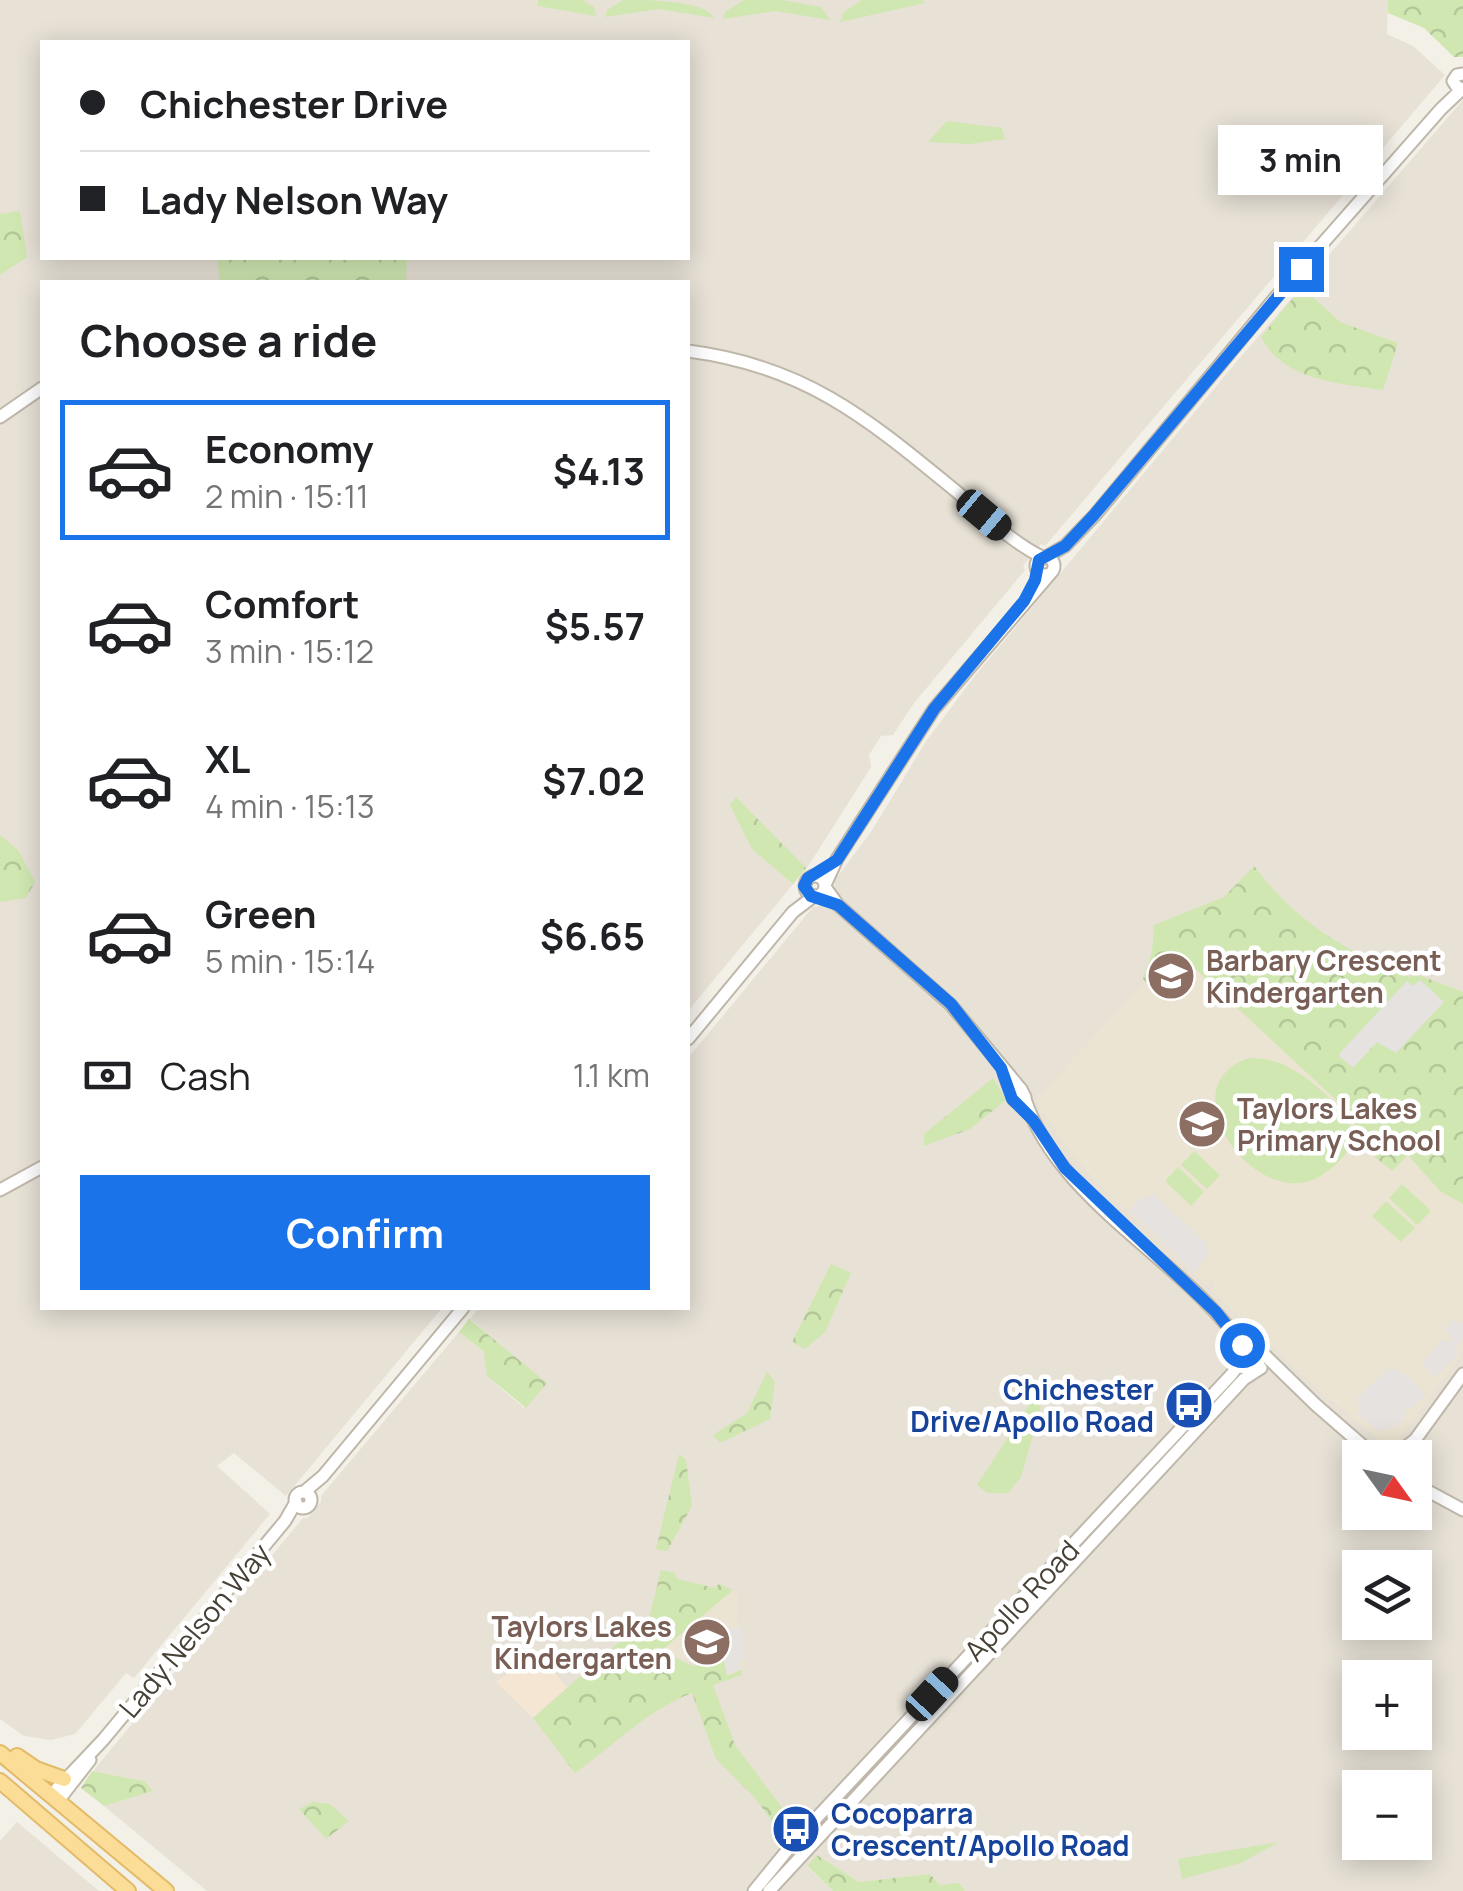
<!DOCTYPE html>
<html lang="en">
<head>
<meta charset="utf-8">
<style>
	body { margin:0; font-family:Manrope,sans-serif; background:#f6f6f6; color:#202124; height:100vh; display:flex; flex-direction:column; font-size:38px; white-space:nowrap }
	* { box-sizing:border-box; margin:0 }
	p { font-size:32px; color:#757577 }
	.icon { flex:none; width:55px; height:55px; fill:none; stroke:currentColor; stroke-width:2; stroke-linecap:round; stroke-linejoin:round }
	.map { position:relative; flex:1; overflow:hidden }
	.sheet { position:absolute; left:40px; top:280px; width:650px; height:1030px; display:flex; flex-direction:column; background:#fff; border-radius:0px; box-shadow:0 5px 25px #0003 }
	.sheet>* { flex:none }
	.top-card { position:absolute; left:40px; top:40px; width:650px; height:220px; border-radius:0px; box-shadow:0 5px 25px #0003; display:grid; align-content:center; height:220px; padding:0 40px; background:#fff }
	.needle { width:65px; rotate:123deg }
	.fabs { position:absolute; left:1342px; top:1440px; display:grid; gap:20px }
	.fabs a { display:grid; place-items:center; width:90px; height:90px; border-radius:0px; background:#fff; box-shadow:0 5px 25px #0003; font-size:50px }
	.end { position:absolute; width:45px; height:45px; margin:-22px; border:12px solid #1a73e8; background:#fff; box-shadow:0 0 0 5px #fff }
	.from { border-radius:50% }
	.bubble { position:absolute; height:70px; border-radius:0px; background:#fff; box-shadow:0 5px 25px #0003; font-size:32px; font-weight:700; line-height:70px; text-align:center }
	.car { position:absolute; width:30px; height:60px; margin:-30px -15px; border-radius:12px; box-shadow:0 0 8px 2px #0007; background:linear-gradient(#222 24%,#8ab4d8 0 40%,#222 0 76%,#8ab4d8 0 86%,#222 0) }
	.top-card b { display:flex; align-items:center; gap:35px; height:95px; font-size:38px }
	.top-card b+b { border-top:2px solid #e0e0e0 }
	.top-card i { width:25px; height:25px; background:#202124 }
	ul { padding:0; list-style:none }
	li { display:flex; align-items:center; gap:30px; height:140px; margin:0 20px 15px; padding:0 20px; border:5px solid transparent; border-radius:0px }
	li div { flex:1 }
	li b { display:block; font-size:38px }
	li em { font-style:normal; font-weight:700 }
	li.active { border-color:#1a73e8 }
	li>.icon { width:90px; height:90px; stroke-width:1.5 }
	h2 { padding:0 40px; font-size:45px; line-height:120px }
	.pay { display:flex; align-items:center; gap:25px; height:110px; padding:0 40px; font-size:38px }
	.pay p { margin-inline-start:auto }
	.primary-button { display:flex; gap:20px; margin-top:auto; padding:20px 40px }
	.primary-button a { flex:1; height:115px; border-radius:0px; background:#1a73e8; color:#fff; font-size:40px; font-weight:700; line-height:115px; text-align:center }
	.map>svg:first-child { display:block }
</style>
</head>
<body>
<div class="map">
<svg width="1463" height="1891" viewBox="0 0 1463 1891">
	<defs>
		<pattern id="park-crowns" width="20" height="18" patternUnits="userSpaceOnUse" patternTransform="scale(2.5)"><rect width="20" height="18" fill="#d0e7b1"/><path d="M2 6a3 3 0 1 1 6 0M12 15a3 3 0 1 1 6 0" fill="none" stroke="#b4c799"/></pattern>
	</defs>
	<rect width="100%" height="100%" fill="#f3f0e8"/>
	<!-- residential -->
	<path fill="#e7e1d6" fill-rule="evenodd" d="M 0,0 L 1388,0 L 1387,34 L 1413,46 L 1445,75 L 1045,546 L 1041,544 L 1023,566 L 1025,570 L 914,703 L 893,735 L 881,736 L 869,755 L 871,767 L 809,865 L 688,1011 L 688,282 L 42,282 L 42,1308 L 442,1308 L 286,1496 L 234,1453 L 217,1466 L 270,1514 L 134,1678 L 126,1673 L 75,1734 L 51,1740 L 24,1736 L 0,1719 ZM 42,42 L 688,42 L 688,258 L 42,258 Z
		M 1463,100 L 1463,1891 L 965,1891 L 959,1884 L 940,1885 L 930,1874 L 859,1882 L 817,1855 L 807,1867 L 833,1891 L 207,1891 L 104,1806 L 151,1791 L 144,1781 L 93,1771 L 303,1518 L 308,1518 L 321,1502 L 321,1496 L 459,1332 L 486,1354 L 487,1376 L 524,1408 L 545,1383 L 470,1319 L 479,1308 L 688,1308 L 688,1058 L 813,907 L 820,906 L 835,887 L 834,881 L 871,832 L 927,740 L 974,677 L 1239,359 ZM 1360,1458 L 1415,1458 L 1415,1512 L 1360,1512 ZM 1360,1568 L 1415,1568 L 1415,1622 L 1360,1622 ZM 1360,1678 L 1415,1678 L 1415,1732 L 1360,1732 ZM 1360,1788 L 1415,1788 L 1415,1842 L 1360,1842 Z
		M 17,1822 L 99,1891 L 0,1891 L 0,1841 Z"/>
	<!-- commercial -->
	<path fill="#f5e6d3" d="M 537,1651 L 567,1688 L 533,1718 L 496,1682 Z"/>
	<!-- education -->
	<path fill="#ece4d2" d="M 1175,950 L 1348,1111 L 1354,1122 L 1355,1140 L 1384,1166 L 1408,1155 L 1433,1184 L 1463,1204 L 1463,1352 L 1395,1445 L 1388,1446 L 1379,1440 L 1311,1383 L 1211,1289 L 1214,1284 L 1212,1281 L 1206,1285 L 1109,1194 L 1071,1153 L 1035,1100 Z
		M 733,1590 L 738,1594 L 737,1627 L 741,1628 L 746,1667 L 726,1676 L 660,1651 Z"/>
	<!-- grass -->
	<path fill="#d0e7b1" d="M 538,0 L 582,0 L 594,7 L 596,16 L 538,6 Z
		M 623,0 C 648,0 705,0 714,18 L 659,9 L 605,17 L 607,10 Z
		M 744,0 L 782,0 L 821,7 L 830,20 L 776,11 L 723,19 L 725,12 Z
		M 862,0 L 922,0 L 925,3 L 840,22 L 844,12 Z
		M 947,121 L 1002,128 L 1005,139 L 970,144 L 928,142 Z
		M 1249,1058 C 1280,1057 1301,1073 1323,1092 C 1359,1123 1364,1147 1322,1175 C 1258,1217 1164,1086 1249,1058 Z
		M 1194,1151 L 1220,1175 L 1207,1189 L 1181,1165 Z
		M 1178,1167 L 1204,1192 L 1191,1206 L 1165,1181 Z
		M 1402,1184 L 1431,1211 L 1417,1225 L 1389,1198 Z
		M 1386,1201 L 1415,1228 L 1401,1242 L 1372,1216 Z
		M 1033,1399 L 1041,1407 L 1021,1477 L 1008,1493 L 987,1493 L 977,1485 Z
		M 1279,1842 L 1241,1863 L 1182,1879 L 1178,1859 Z"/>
	<!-- park -->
	<path fill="url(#park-crowns)" d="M 1388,0 L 1463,0 L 1463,57 L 1454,57 L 1424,28 L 1388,13 Z
		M 20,211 L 27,257 L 0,275 L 0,214 Z
		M 217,258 L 407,258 L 406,282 L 220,282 Z
		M 1302,287 L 1340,322 L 1398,343 L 1383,390 C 1339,383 1284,381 1261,337 Z
		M 736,797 L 806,868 L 793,884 L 752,849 L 730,805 Z
		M 0,835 L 18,850 L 35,882 L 26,898 L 0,902 Z
		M 1254,866 C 1295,921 1346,952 1410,977 L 1413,973 L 1463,992 L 1463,1204 L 1440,1191 L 1408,1155 L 1392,1171 L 1355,1140 L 1354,1122 L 1348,1111 L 1176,951 L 1146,982 L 1143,979 L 1152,952 L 1154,925 L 1224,897 Z
		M 993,1078 L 1006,1100 L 970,1129 L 924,1146 L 924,1134 Z
		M 831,1264 L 851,1273 L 825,1332 L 805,1349 L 792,1342 Z
		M 469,1319 L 547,1383 L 526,1408 L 487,1376 L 484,1352 L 459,1332 Z
		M 767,1372 L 775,1382 L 770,1419 L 720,1443 L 713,1435 L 747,1413 Z
		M 679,1454 L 686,1460 L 692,1506 L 667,1551 L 656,1549 Z
		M 661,1570 L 675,1573 L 677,1579 L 715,1588 L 719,1584 L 733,1590 L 661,1651 L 693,1666 L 724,1660 L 727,1676 L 741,1670 L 742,1675 L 713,1685 L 735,1745 L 795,1825 L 784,1837 L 754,1797 L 716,1759 L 692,1693 C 650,1708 613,1746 575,1773 L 533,1718 L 650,1615 Z
		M 92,1771 L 144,1781 L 153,1791 L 104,1806 L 81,1788 Z
		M 313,1802 L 330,1804 L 349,1821 L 326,1839 L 299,1809 Z
		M 817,1855 L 859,1882 L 930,1874 L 940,1885 L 959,1883 L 965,1891 L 833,1891 L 807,1866 Z"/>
	<!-- parking -->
	<path fill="#e5e2df" d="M 1420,980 L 1444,1002 L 1396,1053 L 1377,1042 L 1353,1068 L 1340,1057 L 1339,1054 L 1407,981 L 1413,986 Z
		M 1152,1193 L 1206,1243 L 1208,1254 L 1195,1273 L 1129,1210 L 1143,1196 L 1147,1198 Z
		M 1454,1319 L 1460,1324 L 1463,1322 L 1463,1339 L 1455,1349 L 1459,1353 L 1436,1378 L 1421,1364 L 1443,1339 L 1448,1343 L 1452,1340 L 1445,1329 Z
		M 1388,1369 L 1401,1371 L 1426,1394 L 1413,1408 L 1404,1408 L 1407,1414 L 1397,1426 L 1379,1431 L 1356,1414 L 1361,1409 L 1356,1399 Z
		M 741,1628 L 745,1658 L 739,1659 L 740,1669 L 727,1675 L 722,1633 L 726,1629 Z"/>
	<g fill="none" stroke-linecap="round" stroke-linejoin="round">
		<!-- tertiary casing -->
		<g stroke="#bfb7aa" stroke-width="15">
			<path id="tertiary" d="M 1463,74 L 1457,75 L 1453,81 L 1457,87 L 1463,89
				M 688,351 C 806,366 868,419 957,492 C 984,515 1011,542 1044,558
				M 0,417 L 42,388
				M 1046,557 L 1065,546 L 1095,515 L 1286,285 L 1441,109 L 1462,89
				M1036 566a9 9 0 1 1 18 0a9 9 0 1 1-18 0Z
				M805 886a10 10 0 1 1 20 0a10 10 0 1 1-20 0Z
				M 825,885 L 837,859 L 934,709 L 1050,574
				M 825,887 L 838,905 L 951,1005 L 1020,1088
				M 688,1039 L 793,912 L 814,896
				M 1005,1076 L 1014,1100 L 1019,1102 L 1025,1097 L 1021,1089 L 1012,1093
				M 1025,1099 C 1059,1204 1188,1261 1247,1352
				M 0,1190 L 42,1167
				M 1242,1333 L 1316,1405 L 1377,1458
				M 1395,1455 L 1415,1440 L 1463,1374
				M 1415,1484 L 1463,1510
				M 304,1492 L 323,1476 L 463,1308
				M295 1500a8 8 0 1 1 16 0a8 8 0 1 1-16 0Z
				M 51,1795 L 103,1740 L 285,1521 L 296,1502
				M 58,1801 L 90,1760
				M 754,1891 L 794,1842 L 1231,1375 L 1247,1354
				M 769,1891 L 1244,1379 L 1261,1368"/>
		</g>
		<!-- primary casing -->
		<g stroke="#e2ba68" stroke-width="18">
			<path id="primary" d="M 0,1753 L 166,1891
				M 17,1756 L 36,1769 L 64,1779
				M 0,1781 L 128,1891"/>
		</g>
		<!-- tertiary -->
		<use href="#tertiary" stroke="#fff" stroke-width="11"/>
		<!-- primary -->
		<use href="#primary" stroke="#fcdd98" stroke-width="14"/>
	</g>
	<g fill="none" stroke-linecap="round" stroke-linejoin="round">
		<!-- route -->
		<path stroke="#1a73e8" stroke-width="12" d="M 1242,1345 L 1216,1312 L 1065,1168 L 1033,1120 L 1012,1099 L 1001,1068 L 951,1004 L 838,905 L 811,896 L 804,886 L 808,878 L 837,860 L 934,709 L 1024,601 L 1035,580 L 1039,560 L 1065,546 L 1094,515 L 1301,269"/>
	</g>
	<!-- icons -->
	<defs>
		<g id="school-disc" transform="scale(2.5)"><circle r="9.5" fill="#8d6e63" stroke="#fff"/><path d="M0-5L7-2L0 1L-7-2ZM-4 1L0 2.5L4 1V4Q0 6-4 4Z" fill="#fff"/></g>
		<g id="bus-disc" transform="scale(2.5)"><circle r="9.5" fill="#1a4fb4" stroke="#fff"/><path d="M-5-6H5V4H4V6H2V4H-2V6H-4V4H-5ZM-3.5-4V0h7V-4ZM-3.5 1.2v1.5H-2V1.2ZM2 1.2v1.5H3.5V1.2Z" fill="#fff"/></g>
	</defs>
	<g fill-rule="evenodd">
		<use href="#school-disc" x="1171" y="976"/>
		<use href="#school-disc" x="1202" y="1124"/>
		<use href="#bus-disc" x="1189" y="1405"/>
		<use href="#school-disc" x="707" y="1642"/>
		<use href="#bus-disc" x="796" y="1829"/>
	</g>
	<g text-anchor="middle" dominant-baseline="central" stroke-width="9" stroke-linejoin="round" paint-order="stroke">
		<!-- education labels -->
		<g font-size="28" font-weight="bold" fill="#785e54" stroke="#fff" text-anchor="start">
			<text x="1206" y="960">Barbary Crescent<tspan x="1206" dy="32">Kindergarten</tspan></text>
			<text x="1237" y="1108">Taylors Lakes<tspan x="1237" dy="32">Primary School</tspan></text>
			<text x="672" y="1626" text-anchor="end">Taylors Lakes<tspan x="672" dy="32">Kindergarten</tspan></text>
		</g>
		<!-- transit labels -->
		<g font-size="28" font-weight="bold" fill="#164399" stroke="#fff" text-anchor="end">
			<text x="1154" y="1389">Chichester<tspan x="1154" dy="32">Drive/Apollo Road</tspan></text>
			<text x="831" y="1813" text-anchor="start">Cocoparra<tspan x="831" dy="32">Crescent/Apollo Road</tspan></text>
		</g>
		<!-- street labels -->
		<g font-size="28" fill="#474036" stroke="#fff">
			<text transform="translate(1021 1600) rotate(-47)">Apollo Road</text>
			<text transform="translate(194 1630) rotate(-50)">Lady Nelson Way</text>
		</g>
	</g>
</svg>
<div class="fabs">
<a><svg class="needle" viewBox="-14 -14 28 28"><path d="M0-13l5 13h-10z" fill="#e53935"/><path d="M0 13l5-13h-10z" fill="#757577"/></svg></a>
<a><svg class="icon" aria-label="layers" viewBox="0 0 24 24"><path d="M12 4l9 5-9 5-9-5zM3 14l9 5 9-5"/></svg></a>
<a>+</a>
<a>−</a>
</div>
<i class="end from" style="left:1242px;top:1345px"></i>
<i class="end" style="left:1301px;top:269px"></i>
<div class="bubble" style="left:1218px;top:125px;width:165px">3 min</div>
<i class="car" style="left:984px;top:515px;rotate:130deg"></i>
<i class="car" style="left:932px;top:1694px;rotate:43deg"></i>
<div class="top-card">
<b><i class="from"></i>Chichester Drive</b>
<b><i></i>Lady Nelson Way</b>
</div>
<section class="sheet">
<h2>Choose a ride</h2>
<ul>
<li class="active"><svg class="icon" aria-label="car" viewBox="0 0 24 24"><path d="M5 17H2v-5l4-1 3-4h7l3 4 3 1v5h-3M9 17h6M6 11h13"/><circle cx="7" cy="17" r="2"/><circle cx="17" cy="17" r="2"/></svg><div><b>Economy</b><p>2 min · 15:11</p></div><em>$4.13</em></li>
<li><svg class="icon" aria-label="car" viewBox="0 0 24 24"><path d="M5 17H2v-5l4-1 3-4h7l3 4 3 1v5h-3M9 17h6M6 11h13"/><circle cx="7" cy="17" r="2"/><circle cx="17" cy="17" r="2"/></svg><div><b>Comfort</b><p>3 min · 15:12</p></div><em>$5.57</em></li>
<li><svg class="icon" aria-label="car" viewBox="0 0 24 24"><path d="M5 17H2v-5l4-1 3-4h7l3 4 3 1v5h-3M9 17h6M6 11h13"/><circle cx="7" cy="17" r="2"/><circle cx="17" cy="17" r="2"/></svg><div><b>XL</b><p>4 min · 15:13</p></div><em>$7.02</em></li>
<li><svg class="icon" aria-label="car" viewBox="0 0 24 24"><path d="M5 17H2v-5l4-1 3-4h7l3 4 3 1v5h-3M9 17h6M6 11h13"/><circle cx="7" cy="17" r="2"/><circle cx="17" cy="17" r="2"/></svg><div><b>Green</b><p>5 min · 15:14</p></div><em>$6.65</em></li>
</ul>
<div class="pay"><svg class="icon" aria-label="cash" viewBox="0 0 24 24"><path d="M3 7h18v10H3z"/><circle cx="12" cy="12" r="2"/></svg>Cash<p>1.1 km</p></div>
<div class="primary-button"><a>Confirm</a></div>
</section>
</div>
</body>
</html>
